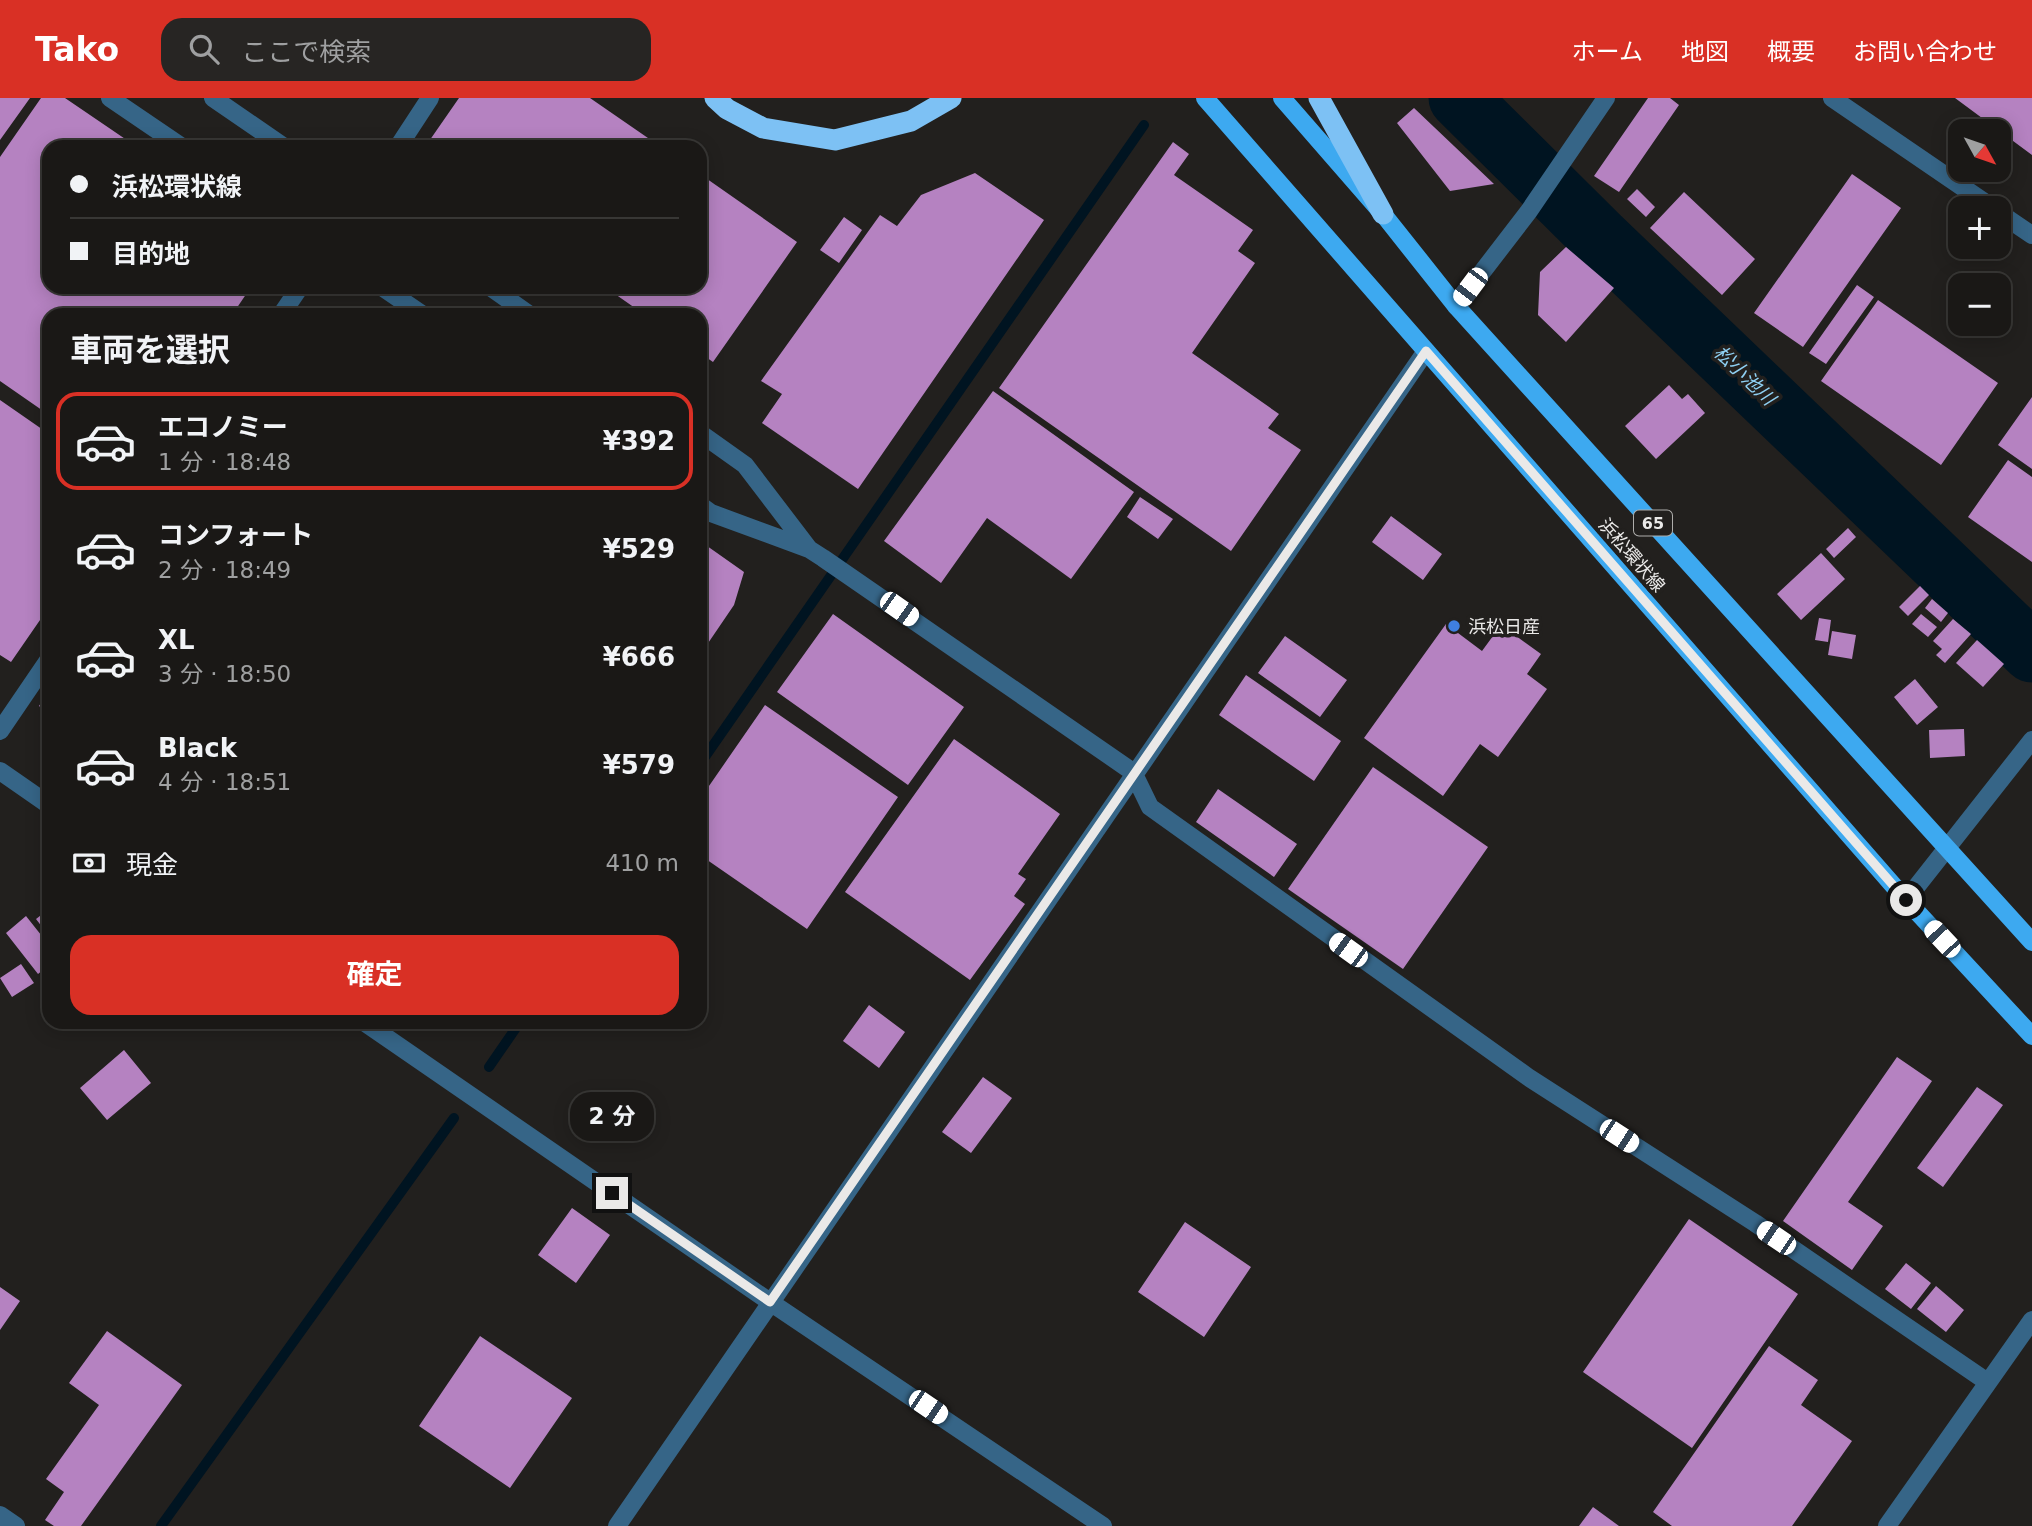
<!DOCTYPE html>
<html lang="ja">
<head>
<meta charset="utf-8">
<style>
	body { margin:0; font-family:"DejaVu Sans","Noto Sans JP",sans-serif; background:#272523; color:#f1f3f6; height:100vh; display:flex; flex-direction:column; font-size:26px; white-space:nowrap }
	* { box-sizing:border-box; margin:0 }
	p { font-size:23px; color:#9fa0a1 }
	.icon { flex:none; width:38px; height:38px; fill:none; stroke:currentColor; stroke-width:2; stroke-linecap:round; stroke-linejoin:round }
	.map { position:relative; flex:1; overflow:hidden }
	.drawer { position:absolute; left:42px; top:210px; width:665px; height:721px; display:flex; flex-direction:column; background:#1a1816; border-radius:21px; box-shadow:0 4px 18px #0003,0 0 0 2px #383735 }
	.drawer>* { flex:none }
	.banner { position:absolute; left:42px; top:42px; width:665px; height:154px; border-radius:21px; box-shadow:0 4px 18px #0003,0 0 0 2px #383735; display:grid; align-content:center; height:154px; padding:0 28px; background:#1a1816 }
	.needle { width:46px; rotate:130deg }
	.buttons { position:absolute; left:1948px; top:21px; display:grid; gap:14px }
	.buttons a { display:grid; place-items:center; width:63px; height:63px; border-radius:14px; background:#1a1816; box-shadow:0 4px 18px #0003,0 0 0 2px #383735; font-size:35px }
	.end { position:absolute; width:32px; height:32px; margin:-16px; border:9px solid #eae9e8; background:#111; box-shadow:0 0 0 4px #111 }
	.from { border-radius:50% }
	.bubble { position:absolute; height:49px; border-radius:21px; background:#1a1816; box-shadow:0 4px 18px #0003,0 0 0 2px #383735; font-size:23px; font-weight:700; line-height:49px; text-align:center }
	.car { position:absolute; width:21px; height:42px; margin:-21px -10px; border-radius:9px; box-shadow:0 0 5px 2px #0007; background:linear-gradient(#fff 24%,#345 0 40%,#fff 0 76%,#345 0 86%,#fff 0) }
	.banner b { display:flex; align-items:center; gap:24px; height:66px; font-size:26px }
	.banner b+b { border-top:2px solid #383735 }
	.banner i { width:18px; height:18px; background:#f1f3f6 }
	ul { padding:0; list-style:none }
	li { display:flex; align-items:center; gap:21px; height:98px; margin:0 14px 10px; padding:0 14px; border:4px solid transparent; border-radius:21px }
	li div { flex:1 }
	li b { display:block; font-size:26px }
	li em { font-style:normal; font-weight:700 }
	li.active { border-color:#d93025 }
	li>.icon { width:63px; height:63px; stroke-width:1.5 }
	h2 { padding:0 28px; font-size:32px; line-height:84px }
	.pay { display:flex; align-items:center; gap:18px; height:77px; padding:0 28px; font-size:26px }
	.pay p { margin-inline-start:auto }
	.button { display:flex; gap:14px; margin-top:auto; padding:14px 28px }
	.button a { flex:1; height:80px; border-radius:21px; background:#d93025; color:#fff; font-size:28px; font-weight:700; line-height:80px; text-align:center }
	header { display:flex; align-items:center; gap:42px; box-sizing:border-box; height:98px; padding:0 35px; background:#d93025; color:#fff }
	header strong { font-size:33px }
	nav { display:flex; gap:38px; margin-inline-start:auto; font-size:24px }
	.search { width:490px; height:63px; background:#272523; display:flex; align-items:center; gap:18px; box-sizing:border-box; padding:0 24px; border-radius:21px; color:#9fa0a1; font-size:26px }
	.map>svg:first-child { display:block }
</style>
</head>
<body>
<header>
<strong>Tako</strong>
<div class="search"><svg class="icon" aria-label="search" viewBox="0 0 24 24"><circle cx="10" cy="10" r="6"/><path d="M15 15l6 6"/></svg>ここで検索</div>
<nav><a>ホーム</a><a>地図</a><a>概要</a><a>お問い合わせ</a></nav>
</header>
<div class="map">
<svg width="2032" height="1428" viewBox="0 0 2032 1428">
	<rect width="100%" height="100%" fill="#22201e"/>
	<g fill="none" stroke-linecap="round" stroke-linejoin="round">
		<!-- stream -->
		<path stroke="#001421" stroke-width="10" d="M 700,666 L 1144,27
			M 489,969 L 520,924
			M 161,1428 L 454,1020"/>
		<!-- river -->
		<path stroke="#001421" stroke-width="61" d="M 1459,0 L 1599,139 L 2032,554"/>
	</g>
	<!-- building -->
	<path fill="#b582c1" d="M 0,0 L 30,0 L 0,42 Z
		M 41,0 L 65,0 L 137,49 L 49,49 L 49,189 L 251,189 L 232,217 L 49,217 L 49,317 L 0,283 L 0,59 Z
		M 459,0 L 590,0 L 661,49 L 425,49 Z
		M 1648,0 L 1670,0 L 1679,7 L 1619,94 L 1594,78 Z
		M 1955,0 L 2032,0 L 2032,57 Z
		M 1414,10 L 1494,86 L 1450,93 L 1397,25 Z
		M 1173,44 L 1189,56 L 1174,77 L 1253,132 L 1238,153 L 1255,165 L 1192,255 L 1279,316 L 1268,330 L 1301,352 L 1231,453 L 999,290 Z
		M 975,75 L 1044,122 L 858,391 L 762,325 L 782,296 L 761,283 L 880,117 L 897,128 L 921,97 Z
		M 700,76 L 797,144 L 713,264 L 700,255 L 700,217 L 645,217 L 605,189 L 700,189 Z
		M 1852,76 L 1901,110 L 1803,249 L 1754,215 Z
		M 1637,91 L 1655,109 L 1646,119 L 1627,101 Z
		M 1684,94 L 1755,161 L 1722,197 L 1650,130 Z
		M 844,119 L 862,132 L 839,165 L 820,152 Z
		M 1566,149 L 1614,190 L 1566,244 L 1538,217 L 1540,174 Z
		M 1857,187 L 1874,199 L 1826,266 L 1809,255 Z
		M 1878,202 L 1998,285 L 1941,367 L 1821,283 Z
		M 1669,287 L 1682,301 L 1688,296 L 1705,315 L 1656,361 L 1625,328 Z
		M 993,293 L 1134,394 L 1071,481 L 987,420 L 941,485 L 884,443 Z
		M 2032,299 L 2032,371 L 1998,347 Z
		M 0,302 L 49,336 L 49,509 L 11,564 L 0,557 Z
		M 2008,362 L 2032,379 L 2032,464 L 1968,419 Z
		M 1140,399 L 1173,421 L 1158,441 L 1127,419 Z
		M 1391,418 L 1442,456 L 1423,482 L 1372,444 Z
		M 1848,430 L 1856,439 L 1834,460 L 1826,451 Z
		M 700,443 L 744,474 L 734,507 L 700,557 Z
		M 1821,455 L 1845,481 L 1801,522 L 1777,496 Z
		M 1920,488 L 1929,497 L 1908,518 L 1899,509 Z
		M 1932,501 L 1948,515 L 1941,524 L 1925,510 Z
		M 833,516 L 964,609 L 908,687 L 777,594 Z
		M 1921,516 L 1937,529 L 1928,539 L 1912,526 Z
		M 1819,520 L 1831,522 L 1828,544 L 1815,542 Z
		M 1953,521 L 1971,536 L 1945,565 L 1936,557 L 1942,551 L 1933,543 Z
		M 1446,526 L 1482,553 L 1501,527 L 1541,556 L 1527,576 L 1547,591 L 1498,659 L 1480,646 L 1443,698 L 1364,640 Z
		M 1832,533 L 1856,537 L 1852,561 L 1828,557 Z
		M 1285,538 L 1347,582 L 1320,619 L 1258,575 Z
		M 1977,542 L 2004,566 L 1983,589 L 1956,565 Z
		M 1246,577 L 1341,643 L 1314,683 L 1219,617 Z
		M 1915,581 L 1938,609 L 1917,627 L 1894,599 Z
		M 49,593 L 49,615 L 39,608 Z
		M 765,607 L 898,699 L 807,831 L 700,757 L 700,701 Z
		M 1964,631 L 1965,658 L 1930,660 L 1929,632 Z
		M 954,641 L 1060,716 L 1018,776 L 1026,781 L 1014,798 L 1025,806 L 970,882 L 845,794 Z
		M 1373,669 L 1488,749 L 1403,871 L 1288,791 Z
		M 1218,691 L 1297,746 L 1274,779 L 1196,724 Z
		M 49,811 L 49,838 L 36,821 Z
		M 26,818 L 49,847 L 49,867 L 38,876 L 6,835 Z
		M 21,866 L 34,885 L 12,899 L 0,880 Z
		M 869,907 L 905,934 L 879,970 L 843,943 Z
		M 124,952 L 151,985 L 107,1022 L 80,990 Z
		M 1897,959 L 1932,983 L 1848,1104 L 1883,1128 L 1852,1172 L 1783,1123 Z
		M 983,979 L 1012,1000 L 971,1055 L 942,1034 Z
		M 1977,989 L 2003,1007 L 1943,1089 L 1917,1070 Z
		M 572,1110 L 610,1137 L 576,1185 L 538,1157 Z
		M 1689,1121 L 1798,1196 L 1692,1350 L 1583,1274 Z
		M 1185,1124 L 1251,1169 L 1204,1239 L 1138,1194 Z
		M 1906,1165 L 1931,1185 L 1911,1211 L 1885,1191 Z
		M 1936,1188 L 1964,1212 L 1946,1234 L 1917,1211 Z
		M 0,1189 L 20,1203 L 0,1232 Z
		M 107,1233 L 182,1287 L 81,1428 L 54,1428 L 45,1422 L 64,1394 L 46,1381 L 99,1307 L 69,1285 Z
		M 480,1238 L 572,1300 L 510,1390 L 419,1328 Z
		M 1769,1248 L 1818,1282 L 1801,1307 L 1852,1343 L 1792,1428 L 1672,1428 L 1653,1414 Z
		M 1593,1409 L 1619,1428 L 1579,1428 Z"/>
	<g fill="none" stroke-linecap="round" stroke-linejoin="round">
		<!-- minor -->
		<path stroke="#366587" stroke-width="18" d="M 110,0 L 182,49
			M 213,0 L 284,49
			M 1832,0 L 1993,110
			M 398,49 L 430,0
			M 1998,114 L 2032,137
			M 382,189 L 423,217
			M 490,189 L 530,217
			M 1456,208 L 1529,113 L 1606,0
			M 281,217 L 300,189
			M 700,335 L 745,367 L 809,451
			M 700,407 L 711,415 L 809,451 L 823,460 L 1133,674 L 1150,709 L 1528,979 L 1755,1125 L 1986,1283
			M 0,633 L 49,561
			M 0,673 L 49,707
			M 1906,802 L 2032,642
			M 364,924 L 770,1204 L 1103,1428
			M 0,1417 L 16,1428
			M 617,1428 L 1426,253
			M 1887,1428 L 2032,1222"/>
		<!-- major -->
		<path stroke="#3da9f0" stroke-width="18" d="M 1205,0 L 1906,802 L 2032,938
			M 1282,0 L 1383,116 L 1456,208 L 2032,844"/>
		<!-- highway -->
		<path stroke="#7dc1f4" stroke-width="21" d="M 715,0 L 727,11 L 763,30 L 835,42 L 911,23 L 951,0
			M 1319,0 L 1383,116"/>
	</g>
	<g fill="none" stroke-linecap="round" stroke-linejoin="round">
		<!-- route -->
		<path stroke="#eae9e8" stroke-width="9" d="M 612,1095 L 770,1204 L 1426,253 L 1906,802"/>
	</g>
	<!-- markers -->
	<circle fill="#3f7fe0" stroke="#22201e" stroke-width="2.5" cx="1454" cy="528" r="7"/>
	<g text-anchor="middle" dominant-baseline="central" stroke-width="7" stroke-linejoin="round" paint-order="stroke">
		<!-- shield labels -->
		<rect fill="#22201e" stroke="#aeadab" stroke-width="2" x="1634" y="412.5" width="38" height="25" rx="5"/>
		<g font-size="16" font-weight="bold" fill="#eae9e8">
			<text x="1653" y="425">65</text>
		</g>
		<!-- street labels -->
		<g font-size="18" fill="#eae9e8" stroke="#22201e">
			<text transform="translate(1632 457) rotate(49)">浜松環状線</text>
		</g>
		<!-- poi labels -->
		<g font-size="18" fill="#eae9e8" stroke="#22201e" text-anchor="start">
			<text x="1468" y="528">浜松日産</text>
		</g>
		<!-- water labels -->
		<g font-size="19" font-style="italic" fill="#8fd0f3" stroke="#22201e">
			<text transform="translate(1745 277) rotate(44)">松小池川</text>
		</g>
	</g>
</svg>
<div class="buttons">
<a><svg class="needle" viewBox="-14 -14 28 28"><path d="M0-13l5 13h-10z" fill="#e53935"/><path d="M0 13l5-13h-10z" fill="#9fa0a1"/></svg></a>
<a>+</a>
<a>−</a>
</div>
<i class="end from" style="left:1906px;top:802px"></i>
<i class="end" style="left:612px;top:1095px"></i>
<div class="bubble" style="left:570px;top:994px;width:84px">2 分</div>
<i class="car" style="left:1470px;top:189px;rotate:217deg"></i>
<i class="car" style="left:899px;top:511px;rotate:125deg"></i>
<i class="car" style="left:1942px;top:841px;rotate:317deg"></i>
<i class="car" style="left:1348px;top:852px;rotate:306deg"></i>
<i class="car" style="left:1619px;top:1038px;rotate:123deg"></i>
<i class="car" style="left:1776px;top:1140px;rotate:304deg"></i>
<i class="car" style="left:928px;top:1309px;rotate:124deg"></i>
<div class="banner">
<b><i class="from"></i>浜松環状線</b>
<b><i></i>目的地</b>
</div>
<section class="drawer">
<h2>車両を選択</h2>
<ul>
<li class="active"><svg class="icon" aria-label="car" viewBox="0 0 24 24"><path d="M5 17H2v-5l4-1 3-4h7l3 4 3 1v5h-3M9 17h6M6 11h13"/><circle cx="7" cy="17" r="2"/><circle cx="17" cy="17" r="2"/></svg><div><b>エコノミー</b><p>1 分 · 18:48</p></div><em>¥392</em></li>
<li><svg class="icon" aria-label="car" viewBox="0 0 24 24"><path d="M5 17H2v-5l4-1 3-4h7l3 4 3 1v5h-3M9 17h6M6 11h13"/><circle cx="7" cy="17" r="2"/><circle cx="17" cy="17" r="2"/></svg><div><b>コンフォート</b><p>2 分 · 18:49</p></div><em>¥529</em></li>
<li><svg class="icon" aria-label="car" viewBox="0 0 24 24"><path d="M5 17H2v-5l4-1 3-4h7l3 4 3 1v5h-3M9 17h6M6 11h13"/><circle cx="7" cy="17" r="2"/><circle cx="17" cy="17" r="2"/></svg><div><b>XL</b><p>3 分 · 18:50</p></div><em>¥666</em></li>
<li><svg class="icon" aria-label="car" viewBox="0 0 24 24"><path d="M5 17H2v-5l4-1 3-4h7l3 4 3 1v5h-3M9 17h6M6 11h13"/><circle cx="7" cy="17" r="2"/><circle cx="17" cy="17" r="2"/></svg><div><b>Black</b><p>4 分 · 18:51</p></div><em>¥579</em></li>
</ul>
<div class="pay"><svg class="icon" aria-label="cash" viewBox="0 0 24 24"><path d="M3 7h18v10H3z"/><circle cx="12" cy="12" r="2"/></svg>現金<p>410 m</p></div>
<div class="button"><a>確定</a></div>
</section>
</div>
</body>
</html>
